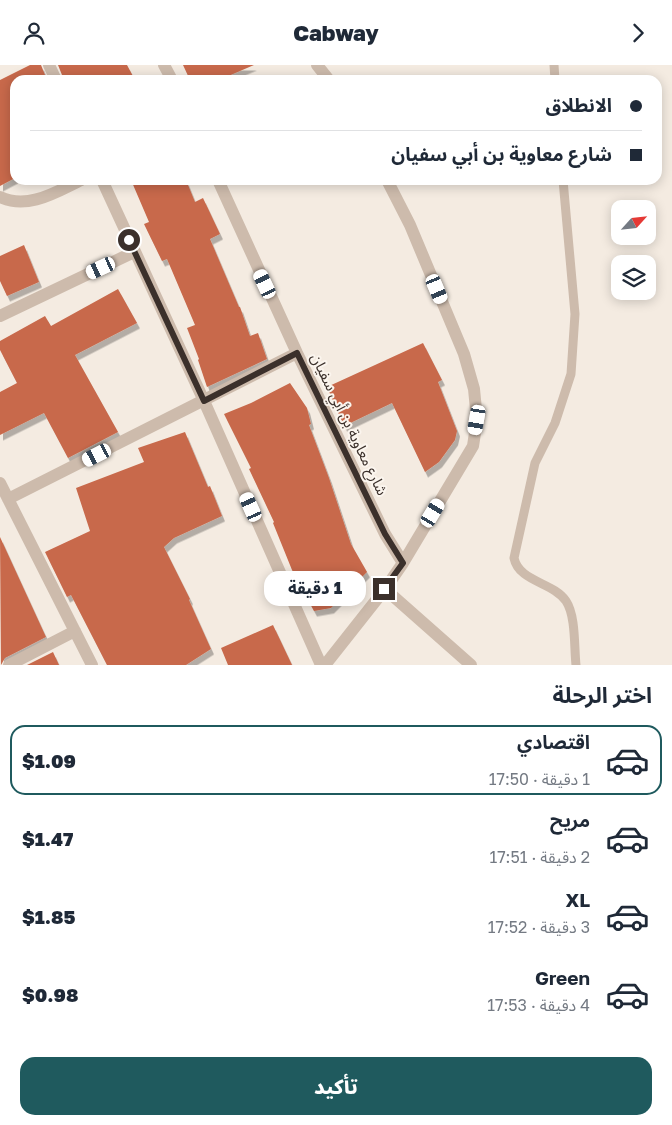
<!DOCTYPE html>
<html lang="ar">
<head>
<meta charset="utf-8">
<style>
	body { margin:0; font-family:"Golos Text","Noto Sans Arabic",sans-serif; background:#f6f6f7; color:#1f2937; direction:rtl; height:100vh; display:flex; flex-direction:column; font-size:19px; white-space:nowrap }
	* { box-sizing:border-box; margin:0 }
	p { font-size:16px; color:#747a83 }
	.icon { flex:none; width:28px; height:28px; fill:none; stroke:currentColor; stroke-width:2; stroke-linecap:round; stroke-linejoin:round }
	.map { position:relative; height:600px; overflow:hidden; direction:ltr }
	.panel { display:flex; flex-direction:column; background:#fff; flex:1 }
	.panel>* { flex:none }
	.top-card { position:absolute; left:10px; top:10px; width:652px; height:110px; border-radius:15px; box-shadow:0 2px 12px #0003; direction:rtl; display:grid; align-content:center; height:110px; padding:0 20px; background:#fff }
	.needle { width:32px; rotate:63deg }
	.buttons { position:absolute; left:611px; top:135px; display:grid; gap:10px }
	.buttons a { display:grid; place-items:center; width:45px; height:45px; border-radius:10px; background:#fff; box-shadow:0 2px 12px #0003; font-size:25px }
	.end { position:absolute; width:22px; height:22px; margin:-11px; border:6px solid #3b302b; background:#fff; box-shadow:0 0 0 2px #fff }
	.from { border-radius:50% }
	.bubble { position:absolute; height:35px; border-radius:15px; background:#fff; box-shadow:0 2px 12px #0003; font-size:16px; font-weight:800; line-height:35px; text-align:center; direction:rtl }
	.car { position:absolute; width:15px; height:30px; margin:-15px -8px; border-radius:6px; box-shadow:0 0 4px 1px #0007; background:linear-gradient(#fff 24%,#345 0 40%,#fff 0 76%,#345 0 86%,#fff 0) }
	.top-card b { display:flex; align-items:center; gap:18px; height:48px; font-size:19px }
	.top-card b+b { border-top:1px solid #e0e1e3 }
	.top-card i { width:12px; height:12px; background:#1f2937 }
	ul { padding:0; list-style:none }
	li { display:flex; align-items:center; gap:15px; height:70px; margin:0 10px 8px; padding:0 10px; border:2px solid transparent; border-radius:15px }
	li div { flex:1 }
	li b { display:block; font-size:19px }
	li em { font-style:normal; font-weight:800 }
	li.on { border-color:#1f5a5e }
	li>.icon { width:45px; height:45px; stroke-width:1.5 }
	h2 { padding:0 20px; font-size:22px; line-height:60px }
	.button { display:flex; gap:10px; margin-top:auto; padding:10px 20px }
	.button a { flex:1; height:58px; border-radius:15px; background:#1f5a5e; color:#fff; font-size:20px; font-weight:800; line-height:58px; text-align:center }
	header { display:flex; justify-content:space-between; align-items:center; height:65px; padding:0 20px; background:#fff; font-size:22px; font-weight:800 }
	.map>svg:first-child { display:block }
</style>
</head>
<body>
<header><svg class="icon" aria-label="forward" viewBox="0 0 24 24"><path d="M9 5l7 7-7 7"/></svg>Cabway<svg class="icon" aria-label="person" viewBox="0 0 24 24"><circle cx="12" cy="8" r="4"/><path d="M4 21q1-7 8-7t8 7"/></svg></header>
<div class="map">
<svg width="672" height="600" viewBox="0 0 672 600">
	<defs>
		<filter id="shadow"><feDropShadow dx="3" dy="5.5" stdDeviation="0" flood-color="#0004"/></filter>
	</defs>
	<rect width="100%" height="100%" fill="#f4ebe1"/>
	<!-- building -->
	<path fill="#c8694b" filter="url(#shadow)" d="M 30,0 L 41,0 L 47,15 L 15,15 L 15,113 L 0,121 L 0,15 Z
		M 58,0 L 127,0 L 135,15 L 64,15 Z
		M 183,0 L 254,0 L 219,15 L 190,15 Z
		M 131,115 L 186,115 L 195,137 L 203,133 L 220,169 L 210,174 L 239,242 L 240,242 L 250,271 L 258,268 L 267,294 L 207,322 L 198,295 L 199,294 L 187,263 L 195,260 L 167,194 L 162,196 L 144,159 L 149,157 Z
		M 24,180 L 39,217 L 7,231 L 0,216 L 0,191 Z
		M 118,224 L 137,258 L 75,290 L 118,367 L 68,393 L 44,348 L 0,370 L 0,327 L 17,318 L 0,285 L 0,276 L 45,251 L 51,261 Z
		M 423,278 L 442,315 L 438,317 L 457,366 L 455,375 L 439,397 L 425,407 L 392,338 L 344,361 L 327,322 Z
		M 290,318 L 307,343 L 311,359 L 309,360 L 329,413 L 351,479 L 367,507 L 331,543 L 314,546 L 292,505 L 273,458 L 274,457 L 249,404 L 251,403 L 224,349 L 251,338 Z
		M 185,367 L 208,422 L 210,421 L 222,451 L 174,473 L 164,482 L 190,534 L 189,535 L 211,584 L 186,600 L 107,600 L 71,530 L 67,532 L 45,487 L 90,466 L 76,423 L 144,397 L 138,383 Z
		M 0,472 L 46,572 L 5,593 L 1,600 Z
		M 273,560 L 292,600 L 228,600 L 221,583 Z
		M 53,587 L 59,600 L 27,600 Z"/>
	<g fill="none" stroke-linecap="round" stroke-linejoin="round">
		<!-- service -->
		<path stroke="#cdbbac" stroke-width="9" d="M 554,0 L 555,15
			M 563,115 L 575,249 L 571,309 L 555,358 L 535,398 L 514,493 C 519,517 553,517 566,536 C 576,551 574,582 576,600"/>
		<!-- minor -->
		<path stroke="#cdbbac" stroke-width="12" d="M 49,0 L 56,15
			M 164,0 L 172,15
			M 317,0 L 329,15
			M 102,115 L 204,336 L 321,600
			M 218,115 L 297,288 L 385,469 L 403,498 L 385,524 L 325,600
			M 387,115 L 410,160 L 464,289 L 474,324 L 477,355 L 473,381 L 403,498
			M 0,132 C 28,145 56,127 81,115
			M 0,251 L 134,187
			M 0,418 L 92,600
			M 8,434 L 297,288
			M 385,524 L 471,600
			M 9,600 L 75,566"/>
	</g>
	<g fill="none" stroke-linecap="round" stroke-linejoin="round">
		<!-- route -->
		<path stroke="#3b302b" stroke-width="6" d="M 129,175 L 204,336 L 297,288 L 385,469 L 403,498 L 384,524"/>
	</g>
	<g text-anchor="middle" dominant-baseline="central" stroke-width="4" stroke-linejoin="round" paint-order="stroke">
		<!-- street labels -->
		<g font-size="15" fill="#3b302b" stroke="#fbf5ee">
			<text transform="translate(350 359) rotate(64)">شارع معاوية بن أبي سفيان</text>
		</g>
	</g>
</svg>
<div class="buttons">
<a><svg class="needle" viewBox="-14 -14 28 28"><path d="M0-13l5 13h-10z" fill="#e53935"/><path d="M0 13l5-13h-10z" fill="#747a83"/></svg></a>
<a><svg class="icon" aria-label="layers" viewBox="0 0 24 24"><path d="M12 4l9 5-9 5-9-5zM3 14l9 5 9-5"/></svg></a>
</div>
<i class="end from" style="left:129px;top:175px"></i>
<i class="end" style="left:384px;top:524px"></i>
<div class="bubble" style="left:264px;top:506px;width:102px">1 دقيقة</div>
<i class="car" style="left:101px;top:203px;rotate:245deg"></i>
<i class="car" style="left:265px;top:219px;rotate:335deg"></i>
<i class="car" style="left:437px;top:224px;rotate:157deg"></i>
<i class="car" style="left:477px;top:355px;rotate:190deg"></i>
<i class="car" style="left:97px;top:390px;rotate:243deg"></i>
<i class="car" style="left:251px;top:442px;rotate:336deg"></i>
<i class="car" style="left:433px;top:448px;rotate:31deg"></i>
<div class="top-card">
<b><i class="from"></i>الانطلاق</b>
<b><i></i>شارع معاوية بن أبي سفيان</b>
</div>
</div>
<section class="panel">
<h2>اختر الرحلة</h2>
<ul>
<li class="on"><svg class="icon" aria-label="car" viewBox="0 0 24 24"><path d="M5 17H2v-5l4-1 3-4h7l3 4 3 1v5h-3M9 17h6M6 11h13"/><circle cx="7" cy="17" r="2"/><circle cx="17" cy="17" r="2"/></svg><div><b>اقتصادي</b><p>1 دقيقة · 17:50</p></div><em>$1.09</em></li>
<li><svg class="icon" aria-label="car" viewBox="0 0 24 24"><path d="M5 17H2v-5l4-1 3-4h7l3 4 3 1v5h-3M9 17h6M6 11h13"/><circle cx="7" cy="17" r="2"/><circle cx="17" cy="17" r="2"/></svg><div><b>مريح</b><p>2 دقيقة · 17:51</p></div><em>$1.47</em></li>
<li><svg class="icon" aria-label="car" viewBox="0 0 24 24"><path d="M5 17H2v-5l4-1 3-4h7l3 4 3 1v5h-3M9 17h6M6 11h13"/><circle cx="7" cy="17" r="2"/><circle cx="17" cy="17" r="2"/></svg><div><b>XL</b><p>3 دقيقة · 17:52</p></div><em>$1.85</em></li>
<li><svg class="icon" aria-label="car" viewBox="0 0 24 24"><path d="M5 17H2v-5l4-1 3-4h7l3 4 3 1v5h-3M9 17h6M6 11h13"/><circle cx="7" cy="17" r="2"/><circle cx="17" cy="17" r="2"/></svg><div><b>Green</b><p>4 دقيقة · 17:53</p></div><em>$0.98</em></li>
</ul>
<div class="button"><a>تأكيد</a></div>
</section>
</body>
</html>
